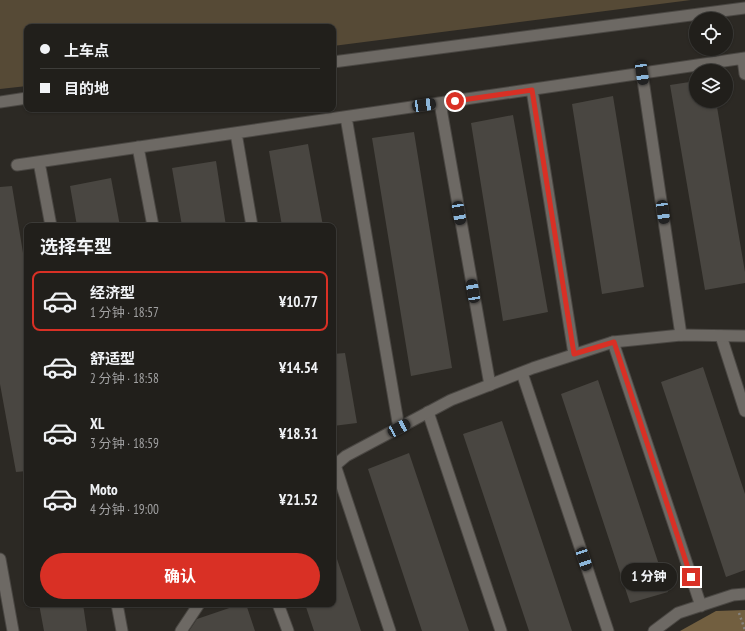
<!DOCTYPE html>
<html lang="zh">
<head>
<meta charset="utf-8">
<style>
	body { margin:0; font-family:"PT Sans Narrow","Noto Sans SC",sans-serif; background:#292724; color:#f1f3f6; height:100vh; display:flex; flex-direction:column; font-size:15px; white-space:nowrap }
	* { box-sizing:border-box; margin:0 }
	p { font-size:13px; color:#a2a2a3 }
	.icon { flex:none; width:22px; height:22px; fill:none; stroke:currentColor; stroke-width:2; stroke-linecap:round; stroke-linejoin:round }
	.map { position:relative; flex:1; overflow:hidden }
	.sheet { position:absolute; left:24px; top:223px; width:312px; height:384px; display:flex; flex-direction:column; background:#211f1b; border-radius:8px; box-shadow:0 1px 3px #0004,0 0 0 1px #3e3d3a }
	.sheet>* { flex:none }
	.guide { position:absolute; left:24px; top:24px; width:312px; height:88px; border-radius:8px; box-shadow:0 1px 3px #0004,0 0 0 1px #3e3d3a; display:grid; align-content:center; height:88px; padding:0 16px; background:#211f1b }
	.buttons { position:absolute; left:689px; top:12px; display:grid; gap:8px }
	.buttons a { display:grid; place-items:center; width:44px; height:44px; border-radius:50%; background:#211f1b; box-shadow:0 1px 3px #0004,0 0 0 1px #3e3d3a; font-size:20px }
	.end { position:absolute; width:18px; height:18px; margin:-9px; border:5px solid #d93025; background:#fff; box-shadow:0 0 0 2px #fff }
	.from { border-radius:50% }
	.bubble { position:absolute; height:28px; border-radius:14px; background:#211f1b; box-shadow:0 1px 3px #0004,0 0 0 1px #3e3d3a; font-size:13px; font-weight:700; line-height:28px; text-align:center }
	.car { position:absolute; width:12px; height:24px; margin:-12px -6px; border-radius:5px; box-shadow:0 0 3px 1px #0007; background:linear-gradient(#222 24%,#8ab4d8 0 40%,#222 0 76%,#8ab4d8 0 86%,#222 0) }
	.guide b { display:flex; align-items:center; gap:14px; height:38px; font-size:15px }
	.guide b+b { border-top:1px solid #3e3d3a }
	.guide i { width:10px; height:10px; background:#f1f3f6 }
	ul { padding:0; list-style:none }
	li { display:flex; align-items:center; gap:12px; height:60px; margin:0 8px 6px; padding:0 8px; border:2px solid transparent; border-radius:8px }
	li div { flex:1 }
	li b { display:block; font-size:15px }
	li em { font-style:normal; font-weight:700 }
	li.active { border-color:#d93025 }
	li>.icon { width:36px; height:36px; stroke-width:1.5 }
	h2 { padding:0 16px; font-size:18px; line-height:48px }
	.button { display:flex; gap:8px; margin-top:auto; padding:8px 16px }
	.button a { flex:1; height:46px; border-radius:24px; background:#d93025; color:#fff; font-size:16px; font-weight:700; line-height:46px; text-align:center }
	.map>svg:first-child { display:block }
</style>
</head>
<body>
<div class="map">
<svg width="745" height="631" viewBox="0 0 745 631">
	<rect width="100%" height="100%" fill="#2c2924"/>
	<!-- green -->
	<path fill="#564a36" d="M 0,0 L 691,0 L 333,46 L 333,27 L 27,27 L 27,86 L 0,89 Z"/>
	<!-- forest -->
	<path fill="#725f40" d="M 745,610 L 745,631 L 680,631 L 716,611 Z"/>
	<!-- building -->
	<path fill="#494641" d="M 696,81 L 696,101 L 716,101 L 745,272 L 745,283 L 705,290 L 670,85 Z
		M 613,96 L 644,287 L 602,294 L 572,104 Z
		M 513,115 L 548,312 L 503,321 L 471,123 Z
		M 414,132 L 452,368 L 411,376 L 372,138 Z
		M 308,144 L 323,226 L 282,226 L 269,151 Z
		M 216,161 L 226,226 L 182,226 L 172,168 Z
		M 111,178 L 120,226 L 77,226 L 70,186 Z
		M 12,186 L 27,277 L 27,471 L 16,472 L 0,384 L 0,187 Z
		M 345,353 L 357,423 L 333,426 L 333,354 Z
		M 703,367 L 745,494 L 745,570 L 726,577 L 661,382 Z
		M 598,380 L 668,592 L 630,603 L 561,394 Z
		M 502,421 L 572,631 L 529,631 L 463,434 Z
		M 409,453 L 469,631 L 422,631 L 368,469 Z
		M 337,559 L 361,631 L 314,631 L 305,604 L 333,604 L 333,560 Z
		M 39,604 L 83,604 L 87,631 L 44,631 Z
		M 241,604 L 246,604 L 255,631 L 189,631 L 197,619 Z"/>
	<g fill="none" stroke-linecap="round" stroke-linejoin="round">
		<!-- service casing -->
		<g stroke="#4a4743" stroke-width="13">
			<path id="service" d="M 743,59 L 745,74
				M 642,73 L 681,335
				M 532,90 L 574,354
				M 440,103 L 490,385
				M 346,117 L 399,428
				M 236,133 L 252,226
				M 138,147 L 153,226
				M 39,162 L 51,226
				M 17,165 L 745,58
				M 721,336 L 745,411
				M 613,342 L 701,606
				M 522,373 L 608,631
				M 428,412 L 501,631
				M 335,465 L 390,631
				M 117,604 L 122,631
				M 278,604 L 288,631
				M 654,631 L 678,613 L 733,595 L 745,594"/>
		</g>
		<!-- minor casing -->
		<g stroke="#4a4743" stroke-width="13">
			<path id="minor" d="M 333,62 L 745,8
				M 0,102 L 27,98
				M 333,467 L 346,456 L 451,400 L 533,368 L 613,342 L 681,335 L 745,336
				M 0,559 L 13,631
				M 181,631 L 199,604"/>
		</g>
		<!-- path -->
		<path stroke="#85827e" stroke-width="2.5" stroke-dasharray="2 3" stroke-linecap="butt" d="M 739,613 L 745,630"/>
		<!-- service -->
		<use href="#service" stroke="#6d6964" stroke-width="11"/>
		<!-- minor -->
		<use href="#minor" stroke="#6d6964" stroke-width="11"/>
	</g>
	<g fill="none" stroke-linecap="round" stroke-linejoin="round">
		<!-- route -->
		<path stroke="#d93025" stroke-width="5" d="M 455,101 L 532,90 L 574,354 L 614,342 L 691,577"/>
	</g>
</svg>
<div class="buttons">
<a><svg class="icon" aria-label="locate" viewBox="0 0 24 24"><circle cx="12" cy="12" r="6"/><path d="M12 2v4M12 18v4M2 12h4M18 12h4"/></svg></a>
<a><svg class="icon" aria-label="layers" viewBox="0 0 24 24"><path d="M12 4l9 5-9 5-9-5zM3 14l9 5 9-5"/></svg></a>
</div>
<i class="end from" style="left:455px;top:101px"></i>
<i class="end" style="left:691px;top:577px"></i>
<div class="bubble" style="left:621px;top:563px;width:56px">1 分钟</div>
<i class="car" style="left:642px;top:73px;rotate:172deg"></i>
<i class="car" style="left:424px;top:105px;rotate:82deg"></i>
<i class="car" style="left:663px;top:212px;rotate:172deg"></i>
<i class="car" style="left:459px;top:213px;rotate:170deg"></i>
<i class="car" style="left:473px;top:291px;rotate:350deg"></i>
<i class="car" style="left:399px;top:428px;rotate:62deg"></i>
<i class="car" style="left:584px;top:559px;rotate:162deg"></i>
<div class="guide">
<b><i class="from"></i>上车点</b>
<b><i></i>目的地</b>
</div>
<section class="sheet">
<h2>选择车型</h2>
<ul>
<li class="active"><svg class="icon" aria-label="car" viewBox="0 0 24 24"><path d="M5 17H2v-5l4-1 3-4h7l3 4 3 1v5h-3M9 17h6M6 11h13"/><circle cx="7" cy="17" r="2"/><circle cx="17" cy="17" r="2"/></svg><div><b>经济型</b><p>1 分钟 · 18:57</p></div><em>¥10.77</em></li>
<li><svg class="icon" aria-label="car" viewBox="0 0 24 24"><path d="M5 17H2v-5l4-1 3-4h7l3 4 3 1v5h-3M9 17h6M6 11h13"/><circle cx="7" cy="17" r="2"/><circle cx="17" cy="17" r="2"/></svg><div><b>舒适型</b><p>2 分钟 · 18:58</p></div><em>¥14.54</em></li>
<li><svg class="icon" aria-label="car" viewBox="0 0 24 24"><path d="M5 17H2v-5l4-1 3-4h7l3 4 3 1v5h-3M9 17h6M6 11h13"/><circle cx="7" cy="17" r="2"/><circle cx="17" cy="17" r="2"/></svg><div><b>XL</b><p>3 分钟 · 18:59</p></div><em>¥18.31</em></li>
<li><svg class="icon" aria-label="car" viewBox="0 0 24 24"><path d="M5 17H2v-5l4-1 3-4h7l3 4 3 1v5h-3M9 17h6M6 11h13"/><circle cx="7" cy="17" r="2"/><circle cx="17" cy="17" r="2"/></svg><div><b>Moto</b><p>4 分钟 · 19:00</p></div><em>¥21.52</em></li>
</ul>
<div class="button"><a>确认</a></div>
</section>
</div>
</body>
</html>
